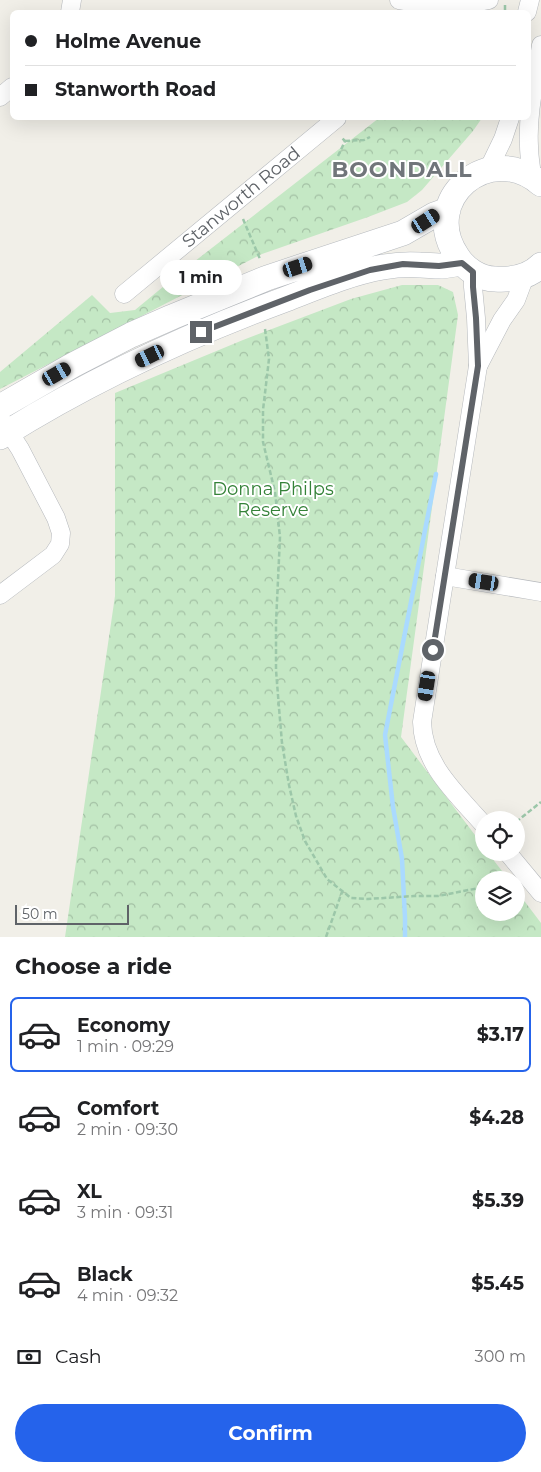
<!DOCTYPE html>
<html lang="en">
<head>
<meta charset="utf-8">
<style>
	body { margin:0; font-family:Montserrat,sans-serif; background:#f6f6f6; color:#202124; height:100vh; display:flex; flex-direction:column; font-size:19px; white-space:nowrap }
	* { box-sizing:border-box; margin:0 }
	p { font-size:16px; color:#757577 }
	.icon { flex:none; width:28px; height:28px; fill:none; stroke:currentColor; stroke-width:2; stroke-linecap:round; stroke-linejoin:round }
	.map { position:relative; height:937px; overflow:hidden }
	.panel { display:flex; flex-direction:column; background:#fff; flex:1 }
	.panel>* { flex:none }
	.guide { position:absolute; left:10px; top:10px; width:521px; height:110px; border-radius:8px; box-shadow:0 5px 20px #0002; display:grid; align-content:center; height:110px; padding:0 15px; background:#fff }
	.controls { position:absolute; left:475px; top:811px; display:grid; gap:10px }
	.controls a { display:grid; place-items:center; width:50px; height:50px; border-radius:50%; background:#fff; box-shadow:0 5px 20px #0002; font-size:25px }
	.scale { position:absolute; left:15px; bottom:12px; width:114px; box-sizing:border-box; padding-left:5px; border:2px solid #5f6368; border-top:0; font-size:14px; line-height:18px; white-space:nowrap; color:#5f6368; -webkit-text-stroke:4px #fff; paint-order:stroke }
	.end { position:absolute; width:22px; height:22px; margin:-11px; border:6px solid #5f6368; background:#fff; box-shadow:0 0 0 2px #fff }
	.from { border-radius:50% }
	.bubble { position:absolute; height:35px; border-radius:18px; background:#fff; box-shadow:0 5px 20px #0002; font-size:16px; font-weight:700; line-height:35px; text-align:center }
	.car { position:absolute; width:15px; height:30px; margin:-15px -8px; border-radius:6px; box-shadow:0 0 4px 1px #0007; background:linear-gradient(#222 24%,#8ab4d8 0 40%,#222 0 76%,#8ab4d8 0 86%,#222 0) }
	.guide b { display:flex; align-items:center; gap:18px; height:48px; font-size:19px }
	.guide b+b { border-top:1px solid #e0e0e0 }
	.guide i { width:12px; height:12px; background:#202124 }
	ul { padding:0; list-style:none }
	li { display:flex; align-items:center; gap:15px; height:75px; margin:0 10px 8px; padding:0 5px; border:2px solid transparent; border-radius:8px }
	li div { flex:1 }
	li b { display:block; font-size:19px }
	li em { font-style:normal; font-weight:700 }
	li.on { border-color:#2563eb }
	li>.icon { width:45px; height:45px; stroke-width:1.5 }
	h2 { padding:0 15px; font-size:22px; line-height:60px }
	.pay { display:flex; align-items:center; gap:12px; height:55px; padding:0 15px; font-size:19px }
	.pay p { margin-inline-start:auto }
	.cta { display:flex; gap:10px; margin-top:auto; padding:10px 15px }
	.cta a { flex:1; height:58px; border-radius:30px; background:#2563eb; color:#fff; font-size:20px; font-weight:700; line-height:58px; text-align:center }
	.map>svg:first-child { display:block }
</style>
</head>
<body>
<div class="map">
<svg width="541" height="937" viewBox="0 0 541 937">
	<defs>
		<pattern id="forest-crowns" width="20" height="18" patternUnits="userSpaceOnUse" patternTransform="scale(1.25)"><rect width="20" height="18" fill="#c5e8c5"/><path d="M2 6a3 3 0 1 1 6 0M12 15a3 3 0 1 1 6 0" fill="none" stroke="#a3c0a4"/></pattern>
	</defs>
	<rect width="100%" height="100%" fill="#f1efe8"/>
	<!-- forest -->
	<path fill="url(#forest-crowns)" d="M 379,118 L 482,118 L 473,131 L 422,190 L 407,202 L 368,217 L 262,254 L 0,389 L 0,372 L 92,295 L 110,313 L 135,310 L 181,272 Z
		M 402,285 L 438,285 L 453,292 L 458,315 L 401,737 L 484,847 L 484,852 L 488,853 L 509,880 L 484,880 L 484,912 L 516,912 L 516,890 L 541,923 L 541,937 L 65,937 L 115,596 L 115,393 L 243,340 L 351,299 Z"/>
	<g fill="none" stroke-linecap="round" stroke-linejoin="round">
		<!-- stream -->
		<path stroke="#aadaff" stroke-width="4.5" d="M 405,937 L 405,918 L 402,859 L 393,807 L 385,735 L 436,474"/>
		<!-- street casing -->
		<g stroke="#b5b8bc" stroke-width="19">
			<g id="street">
				<path d="M 399,0 L 448,8 L 459,12"/>
				<path d="M 448,8 L 489,0"/>
				<path d="M 70,12 L 72,0"/>
				<path d="M 527,12 L 530,0"/>
				<path d="M 0,97 L 12,87"/>
				<path d="M 488,170 L 503,139 L 510,118"/>
				<path d="M 532,176 C 531,166 529,156 529,146 C 527,112 536,78 541,45"/>
				<path d="M 473,272 L 473,287 L 476,318 L 478,366 L 422,722 C 423,765 457,794 484,825"/>
				<path id="s1" d="M 124,294 L 337,118"/>
				<path d="M 478,366 L 502,320 L 516,300 L 525,276"/>
				<path d="M 0,418 L 20,449 L 56,518 L 61,533 L 60,544 L 53,555 L 0,595"/>
				<path d="M 445,576 L 541,592"/>
				<path d="M 507,852 L 541,893"/>
			</g>
		</g>
		<!-- secondary casing -->
		<g stroke="#b6babf" stroke-width="26">
			<path id="secondary" d="M 541,184 C 489,139 419,200 457,256 C 465,269 480,279 495,279 C 511,280 529,277 541,265
				M 0,407 L 73,365 L 131,335 L 172,317 L 267,278 L 403,233 L 434,215 L 448,210
				M 0,437 C 89,381 186,336 286,299 C 317,287 349,273 383,267 C 395,265 407,264 420,265 C 426,265 433,266 439,266 C 446,266 454,264 462,263"/>
		</g>
		<!-- path -->
		<path stroke="#9cc7a9" stroke-width="2.5" stroke-dasharray="5 2.5" stroke-linecap="butt" d="M 505,5 L 505,12
			M 345,141 L 364,140 L 370,137
			M 338,156 L 345,141 L 341,137
			M 243,219 L 260,259
			M 265,329 L 269,359 L 263,410 L 263,442 L 275,492 L 280,537 L 276,623 L 276,670 L 279,708 L 282,743 L 289,785 L 296,816 L 305,841 L 327,879 L 351,898 L 368,899 L 414,896 L 438,896 L 484,887
			M 516,822 L 541,802
			M 326,937 L 342,892"/>
		<!-- street -->
		<use href="#street" stroke="#fff" stroke-width="18"/>
		<!-- secondary -->
		<use href="#secondary" stroke="#fff" stroke-width="25"/>
	</g>
	<g fill="none" stroke-linecap="round" stroke-linejoin="round">
		<!-- route -->
		<path stroke="#5f6368" stroke-width="6" d="M 201,332 L 310,290 L 370,270 L 403,264 L 439,266 L 462,263 L 473,272 L 473,287 L 476,318 L 478,366 L 433,650"/>
	</g>
	<g text-anchor="middle" dominant-baseline="central" stroke-width="4" stroke-linejoin="round" paint-order="stroke">
		<!-- street labels -->
		<g font-size="18" fill="#5f6368" stroke="#fff">
			<text stroke="none"><textPath href="#s1" startOffset="152">Stanworth Road</textPath></text>
		</g>
		<!-- park labels -->
		<g font-size="18" fill="#348238" stroke="#fff">
			<text x="273" y="489">Donna Philps<tspan x="273" dy="21">Reserve</tspan></text>
		</g>
		<!-- district labels -->
		<g font-size="22" font-weight="bold" letter-spacing="1" fill="#70757a" stroke="#fff">
			<text x="402" y="169">BOONDALL</text>
		</g>
	</g>
</svg>
<div class="controls">
<a><svg class="icon" aria-label="locate" viewBox="0 0 24 24"><circle cx="12" cy="12" r="6"/><path d="M12 2v4M12 18v4M2 12h4M18 12h4"/></svg></a>
<a><svg class="icon" aria-label="layers" viewBox="0 0 24 24"><path d="M12 4l9 5-9 5-9-5zM3 14l9 5 9-5"/></svg></a>
</div>
<div class="scale">50 m</div>
<i class="end from" style="left:433px;top:650px"></i>
<i class="end" style="left:201px;top:332px"></i>
<div class="bubble" style="left:160px;top:260px;width:82px">1 min</div>
<i class="car" style="left:426px;top:221px;rotate:57deg"></i>
<i class="car" style="left:298px;top:267px;rotate:72deg"></i>
<i class="car" style="left:150px;top:356px;rotate:244deg"></i>
<i class="car" style="left:57px;top:374px;rotate:60deg"></i>
<i class="car" style="left:484px;top:582px;rotate:279deg"></i>
<i class="car" style="left:427px;top:686px;rotate:189deg"></i>
<div class="guide">
<b><i class="from"></i>Holme Avenue</b>
<b><i></i>Stanworth Road</b>
</div>
</div>
<section class="panel">
<h2>Choose a ride</h2>
<ul>
<li class="on"><svg class="icon" aria-label="car" viewBox="0 0 24 24"><path d="M5 17H2v-5l4-1 3-4h7l3 4 3 1v5h-3M9 17h6M6 11h13"/><circle cx="7" cy="17" r="2"/><circle cx="17" cy="17" r="2"/></svg><div><b>Economy</b><p>1 min · 09:29</p></div><em>$3.17</em></li>
<li><svg class="icon" aria-label="car" viewBox="0 0 24 24"><path d="M5 17H2v-5l4-1 3-4h7l3 4 3 1v5h-3M9 17h6M6 11h13"/><circle cx="7" cy="17" r="2"/><circle cx="17" cy="17" r="2"/></svg><div><b>Comfort</b><p>2 min · 09:30</p></div><em>$4.28</em></li>
<li><svg class="icon" aria-label="car" viewBox="0 0 24 24"><path d="M5 17H2v-5l4-1 3-4h7l3 4 3 1v5h-3M9 17h6M6 11h13"/><circle cx="7" cy="17" r="2"/><circle cx="17" cy="17" r="2"/></svg><div><b>XL</b><p>3 min · 09:31</p></div><em>$5.39</em></li>
<li><svg class="icon" aria-label="car" viewBox="0 0 24 24"><path d="M5 17H2v-5l4-1 3-4h7l3 4 3 1v5h-3M9 17h6M6 11h13"/><circle cx="7" cy="17" r="2"/><circle cx="17" cy="17" r="2"/></svg><div><b>Black</b><p>4 min · 09:32</p></div><em>$5.45</em></li>
</ul>
<div class="pay"><svg class="icon" aria-label="cash" viewBox="0 0 24 24"><path d="M3 7h18v10H3z"/><circle cx="12" cy="12" r="2"/></svg>Cash<p>300 m</p></div>
<div class="cta"><a>Confirm</a></div>
</section>
</body>
</html>
